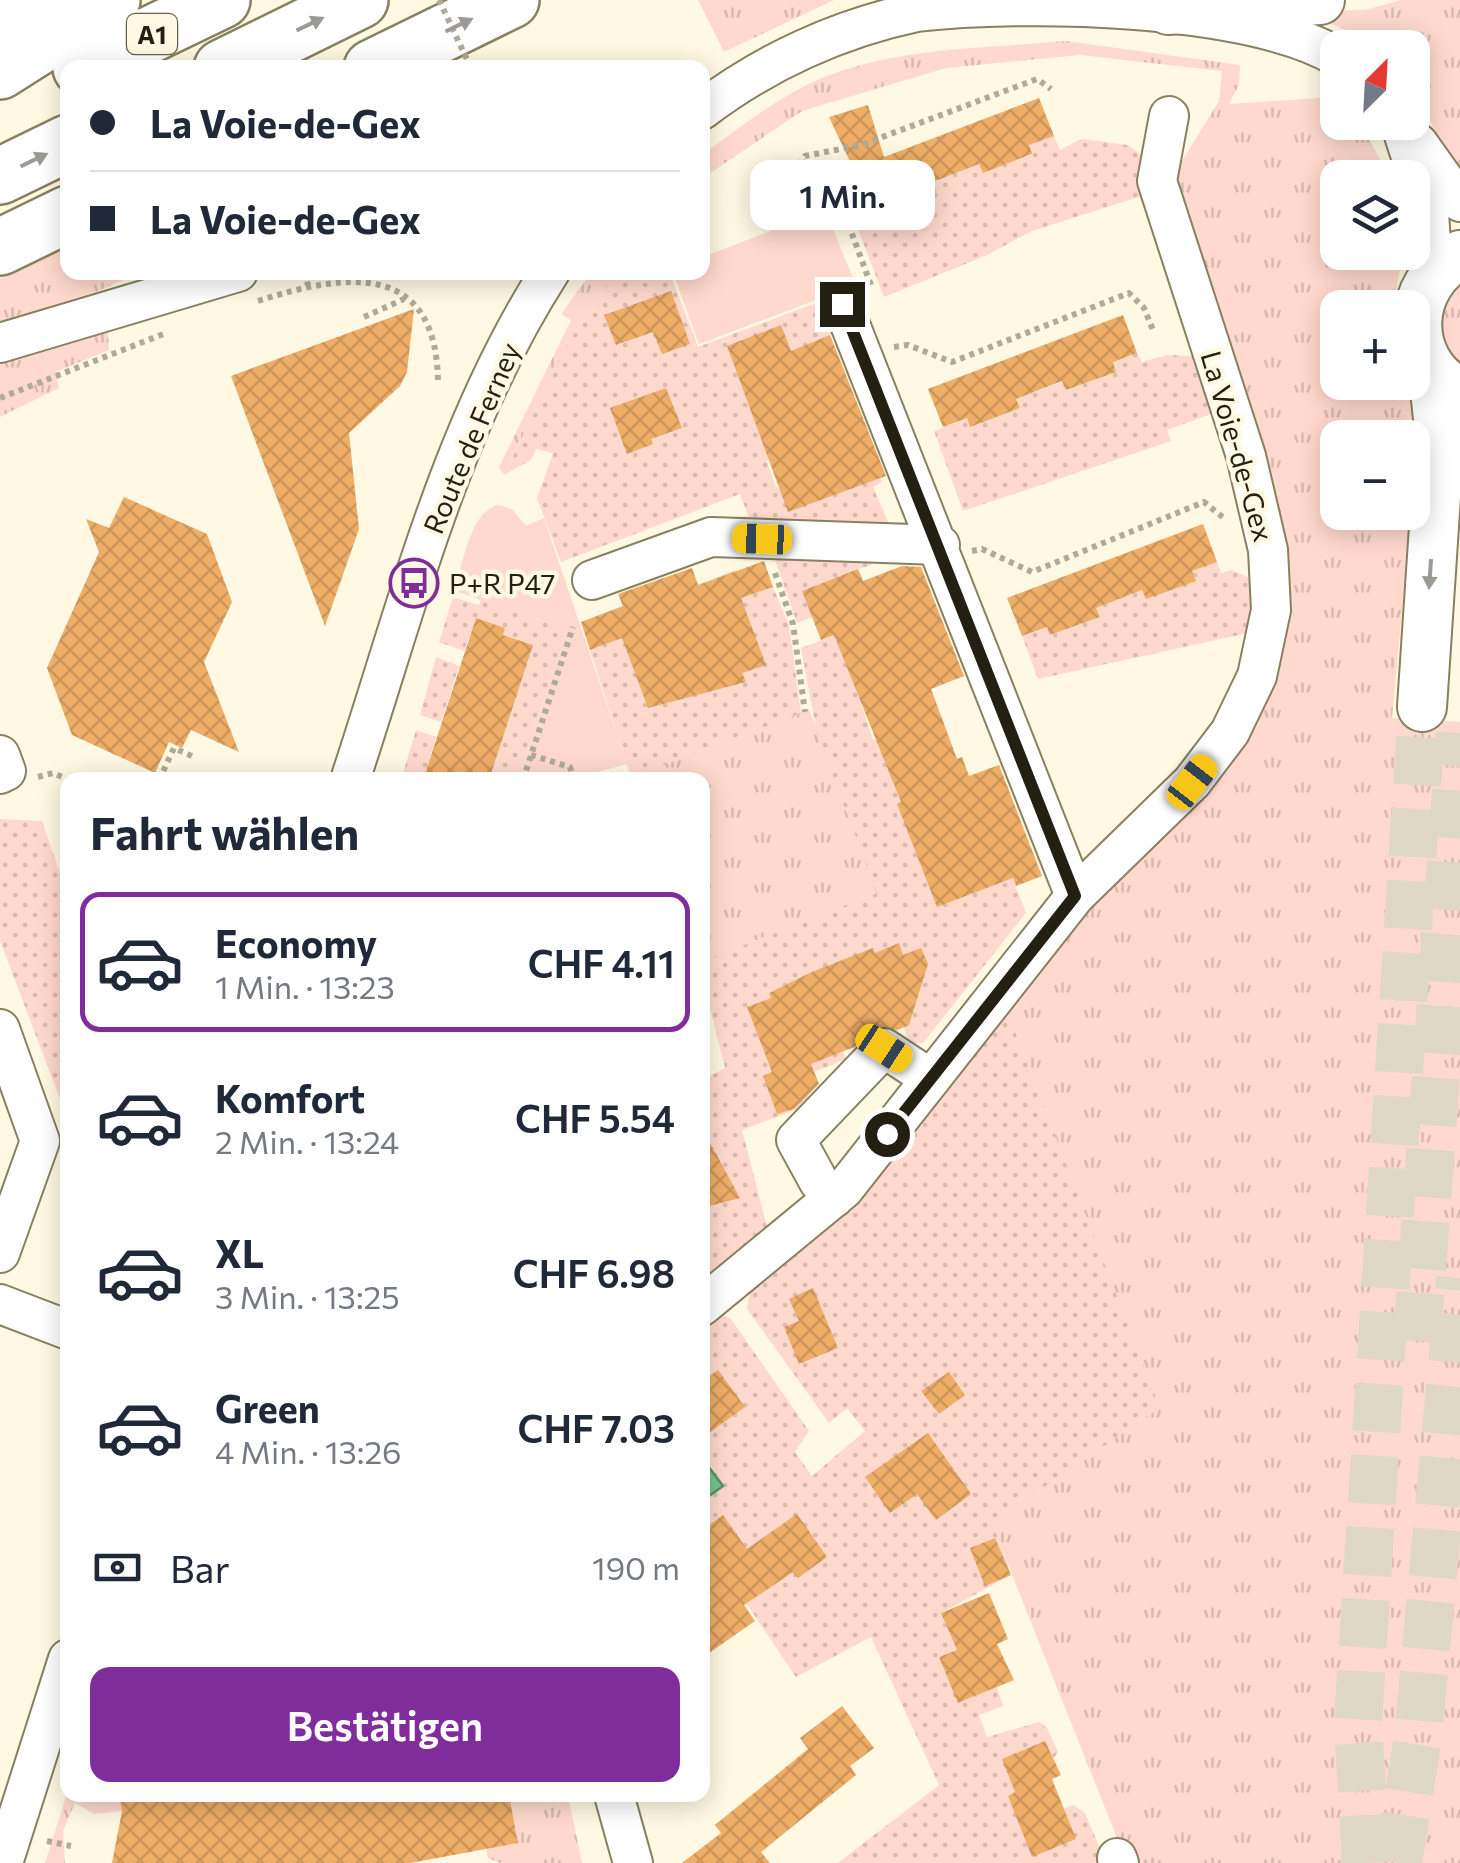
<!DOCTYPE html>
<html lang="de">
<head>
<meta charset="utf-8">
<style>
	body { margin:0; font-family:Commissioner,sans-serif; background:#f2f2f3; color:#1f2937; height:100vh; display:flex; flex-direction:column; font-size:38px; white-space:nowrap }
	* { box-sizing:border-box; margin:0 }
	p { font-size:32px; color:#747a83 }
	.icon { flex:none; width:55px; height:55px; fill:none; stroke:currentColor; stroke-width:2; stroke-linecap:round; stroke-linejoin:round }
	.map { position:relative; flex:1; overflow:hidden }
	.panel { position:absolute; left:60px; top:772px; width:650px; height:1030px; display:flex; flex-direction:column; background:#fff; border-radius:20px; box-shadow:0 5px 25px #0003 }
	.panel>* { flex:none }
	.banner { position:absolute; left:60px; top:60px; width:650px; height:220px; border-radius:20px; box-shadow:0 5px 25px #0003; display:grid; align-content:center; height:220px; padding:0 30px; background:#fff }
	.needle { width:65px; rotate:24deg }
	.buttons { position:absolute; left:1320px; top:30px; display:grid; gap:20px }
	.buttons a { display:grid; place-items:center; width:110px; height:110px; border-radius:20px; background:#fff; box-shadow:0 5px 25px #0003; font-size:50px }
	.end { position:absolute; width:45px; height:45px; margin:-22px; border:12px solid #231f12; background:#fff; box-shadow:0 0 0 5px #fff }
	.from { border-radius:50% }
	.bubble { position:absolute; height:70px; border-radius:20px; background:#fff; box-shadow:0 5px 25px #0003; font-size:32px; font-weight:600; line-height:70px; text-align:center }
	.car { position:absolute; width:30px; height:60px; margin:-30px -15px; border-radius:12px; box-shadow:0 0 8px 2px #0007; background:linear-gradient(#f5c518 24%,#345 0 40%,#f5c518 0 76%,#345 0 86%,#f5c518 0) }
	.banner b { display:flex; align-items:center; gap:35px; height:95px; font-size:38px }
	.banner b+b { border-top:2px solid #e0e1e3 }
	.banner i { width:25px; height:25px; background:#1f2937 }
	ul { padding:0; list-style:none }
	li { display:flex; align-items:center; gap:30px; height:140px; margin:0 20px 15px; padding:0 10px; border:5px solid transparent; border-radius:20px }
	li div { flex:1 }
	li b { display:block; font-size:38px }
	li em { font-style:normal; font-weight:600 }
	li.current { border-color:#802d9c }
	li>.icon { width:90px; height:90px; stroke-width:1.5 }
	h2 { padding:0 30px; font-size:45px; line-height:120px }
	.pay { display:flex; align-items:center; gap:25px; height:110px; padding:0 30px; font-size:38px }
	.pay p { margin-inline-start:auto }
	.primary-button { display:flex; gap:20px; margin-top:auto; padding:20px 30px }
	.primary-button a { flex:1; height:115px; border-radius:20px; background:#802d9c; color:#fff; font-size:40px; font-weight:600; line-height:115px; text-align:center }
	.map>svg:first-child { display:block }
</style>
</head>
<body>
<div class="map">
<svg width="1460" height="1863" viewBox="0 0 1460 1863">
	<defs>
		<pattern id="grass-tufts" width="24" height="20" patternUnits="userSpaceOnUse" patternTransform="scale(2.5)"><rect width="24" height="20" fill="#ffd9cd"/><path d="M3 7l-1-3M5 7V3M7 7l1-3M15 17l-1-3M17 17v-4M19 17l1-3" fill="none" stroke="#dabaaf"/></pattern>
		<pattern id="garden-dots" width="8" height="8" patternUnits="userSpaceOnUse" patternTransform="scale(2.5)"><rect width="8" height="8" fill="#ffd9cd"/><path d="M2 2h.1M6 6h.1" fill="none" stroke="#dabaaf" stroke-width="1.8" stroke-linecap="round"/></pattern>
		<pattern id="building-cross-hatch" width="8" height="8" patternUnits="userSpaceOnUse" patternTransform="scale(2.5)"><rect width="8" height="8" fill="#efae68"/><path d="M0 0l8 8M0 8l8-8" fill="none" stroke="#cd9559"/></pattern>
	</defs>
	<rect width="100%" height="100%" fill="#fff9e3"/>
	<!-- grass -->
	<path fill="url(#grass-tufts)" d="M 698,0 L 834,0 L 724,52 Z
		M 1401,0 L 1460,0 L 1460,172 L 1413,92 L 1412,48 L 1372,47 L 1358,36 L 1304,11 L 1365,10 Z
		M 1066,41 L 1240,65 L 1239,85 L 1229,104 L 1337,97 L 1338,122 L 1360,123 L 1390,177 L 1338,178 L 1338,252 L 1403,253 L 1393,307 L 1338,308 L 1338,382 L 1402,383 L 1423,418 L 1413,500 L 1412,438 L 1338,438 L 1338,512 L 1411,513 L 1392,718 L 1460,722 L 1460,1863 L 1127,1863 L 991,1522 L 1159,1407 L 1006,1008 L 1249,726 L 1279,661 L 1171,179 L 1219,101 L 1222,71 L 1080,55 L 946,68 L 802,111 L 703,178 L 703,154 C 744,125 786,90 835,73 C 908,47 990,48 1066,41 Z
		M 67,246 L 68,272 L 139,273 L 98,291 L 0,321 L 0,279 Z
		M 591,273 L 615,273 L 568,343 L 504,475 L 499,467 L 571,320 L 561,314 Z
		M 1460,282 L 1460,371 L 1438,340 L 1442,303 Z
		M 108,332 L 109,350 L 55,372 L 59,388 L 0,417 L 0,362 Z
		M 809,709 L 878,893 L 703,961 L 702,780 L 631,777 Z
		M 67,1793 L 119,1795 L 122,1811 L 94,1814 L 75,1803 L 63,1831 L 65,1863 L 45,1863 Z
		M 509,1795 L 568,1795 L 582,1863 L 500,1863 L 488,1858 L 486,1849 L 518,1842 Z"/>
	<!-- park -->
	<path fill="#ffd9cd" d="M 825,210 L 856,285 L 699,344 L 673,273 L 702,272 L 703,257 Z
		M 498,505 L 512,509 L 526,526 L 544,518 L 627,764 L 567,780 L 518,780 L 567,628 L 454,591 C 463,566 469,512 498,505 Z"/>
	<!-- garden -->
	<path fill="url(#garden-dots)" d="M 1054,136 L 1060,150 L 1081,139 L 1128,145 L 1139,153 L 1148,194 L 1032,231 L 985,256 L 884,297 L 856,224 L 863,221 L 859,209 L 883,200 L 888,209 L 936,191 L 933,182 L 979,164 L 983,172 L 1032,155 L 1029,145 Z
		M 615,273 L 670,273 L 698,347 L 827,299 L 839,332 L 813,342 L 767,462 L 776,488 L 838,464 L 876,468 L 882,482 L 873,487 L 892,531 L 753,528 L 740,494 L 561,562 L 537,498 L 553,453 L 536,449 L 531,460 L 504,475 L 568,343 Z
		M 1137,353 L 1142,362 L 1167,355 L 1193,356 L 1214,413 L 1167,430 L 1171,441 L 963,511 L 934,431 L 967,418 L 971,426 L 1020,408 L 1016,399 L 1062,382 L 1067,390 L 1116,372 L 1113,362 Z
		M 870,553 L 873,564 L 815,586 L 829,611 L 797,623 L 774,557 Z
		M 1217,562 L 1221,573 L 1232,570 L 1248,577 L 1255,601 L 1248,633 L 1038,679 L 1022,636 L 1047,627 L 1051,635 L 1099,617 L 1096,608 L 1142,590 L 1195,580 L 1192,571 Z
		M 735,570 L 746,596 L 773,587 L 789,625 L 801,713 L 631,777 L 590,650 L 723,599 L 715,578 Z
		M 453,597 L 479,605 L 481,599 L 567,628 L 518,780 L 489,780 L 533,645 L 503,635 L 505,628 L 476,618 L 464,651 L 439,642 Z
		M 838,634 L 873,740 L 886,736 L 901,802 L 898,804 L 932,879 L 929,886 L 935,901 L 1005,859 L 1026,913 L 923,1043 L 910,1044 L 900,1018 L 872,1029 L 848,1007 L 863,1044 L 843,1051 L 846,1059 L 814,1072 L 794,1060 L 811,1104 L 742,1130 L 767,1227 L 703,1284 L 703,1080 L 725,1068 L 703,980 L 703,961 L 877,893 L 817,734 L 801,648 Z
		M 436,657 L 459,666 L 441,722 L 420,715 Z
		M 416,730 L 436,737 L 423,780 L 401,780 Z
		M 0,819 L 42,821 L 67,894 L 67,1117 L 0,941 Z
		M 1006,1008 L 1160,1408 L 992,1522 L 1011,1575 L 941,1613 L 957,1650 L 939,1657 L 959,1703 L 997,1687 L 1003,1706 L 979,1715 L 987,1737 L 1039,1722 L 1047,1728 L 1058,1752 L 1053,1759 L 1061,1775 L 1038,1786 L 1064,1809 L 1073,1805 L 1085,1813 L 1106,1863 L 838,1863 L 939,1785 L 871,1637 L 796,1677 L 703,1539 L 703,1527 L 711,1519 L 702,1506 L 702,1321 L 716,1312 L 731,1319 L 809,1431 L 795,1452 L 812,1476 L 865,1431 L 847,1408 L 829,1423 L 747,1309 L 751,1286 Z"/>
	<!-- water -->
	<path fill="#77c58a" stroke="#5e9366" stroke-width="2.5" d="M 702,1458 L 723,1486 L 709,1496 L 703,1488 Z"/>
	<!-- building -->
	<path fill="url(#building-cross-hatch)" d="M 1039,98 L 1054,136 L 1029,145 L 1032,154 L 983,173 L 979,164 L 933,182 L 936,191 L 887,209 L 884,200 L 859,209 L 844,172 L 853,168 L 829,117 L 868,105 L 884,157 Z
		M 671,291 L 690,344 L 662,354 L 653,332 L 616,345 L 604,315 Z
		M 414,309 L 407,372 L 400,386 L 349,433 L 359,529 L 325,626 L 231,376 Z
		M 1123,315 L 1137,353 L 1113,362 L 1116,372 L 1066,390 L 1062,381 L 1016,399 L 1020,408 L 970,427 L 967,418 L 943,427 L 928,389 Z
		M 781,325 L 791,351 L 830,335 L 886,476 L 788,512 L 727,346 Z
		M 666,388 L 682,428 L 651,439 L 653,444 L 627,454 L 610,408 Z
		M 124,497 L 207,534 L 232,602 L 204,662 L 239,752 L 191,730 L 182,748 L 169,742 L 155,773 L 72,735 L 47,668 L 99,552 L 86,519 L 109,528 Z
		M 1203,524 L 1217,562 L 1192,571 L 1196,581 L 1146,599 L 1142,590 L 1096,608 L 1100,617 L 1050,635 L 1047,627 L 1022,636 L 1007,598 Z
		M 764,561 L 773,587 L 741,598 L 766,665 L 742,673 L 746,682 L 648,708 L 622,638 L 590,650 L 581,622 L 623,606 L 618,594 L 692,568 L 698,585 Z
		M 902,566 L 921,567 L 964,676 L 931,689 L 957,759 L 962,757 L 969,776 L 999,765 L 1042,876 L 1016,886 L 1013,878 L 937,907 L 897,804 L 901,802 L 834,635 L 821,640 L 802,591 L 858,569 L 863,581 Z
		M 476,618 L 505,628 L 503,635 L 533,645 L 489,780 L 423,780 Z
		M 899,943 L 903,955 L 921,948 L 928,964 L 909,1025 L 897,1030 L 876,1027 L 854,1047 L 811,1064 L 819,1084 L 794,1109 L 777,1114 L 763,1076 L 772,1072 L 747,1007 L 771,998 L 769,993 L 814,971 L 873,948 L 875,953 Z
		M 702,1128 L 740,1198 L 702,1208 Z
		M 813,1288 L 838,1348 L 799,1364 L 784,1327 L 799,1321 L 789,1299 Z
		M 718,1370 L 745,1407 L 702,1438 L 702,1381 Z
		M 949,1372 L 965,1395 L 939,1414 L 921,1391 Z
		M 928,1433 L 971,1494 L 936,1520 L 917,1494 L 890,1513 L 865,1477 Z
		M 797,1514 L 827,1557 L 798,1578 L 793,1572 L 744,1605 L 755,1621 L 702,1658 L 702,1530 L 723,1515 L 747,1549 Z
		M 995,1538 L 1011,1575 L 985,1586 L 970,1548 Z
		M 989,1593 L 1008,1639 L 997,1644 L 1014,1680 L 958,1703 L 939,1657 L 957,1650 L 941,1613 Z
		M 842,1706 L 874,1748 L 850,1766 L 856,1775 L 761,1852 L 770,1863 L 682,1863 L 721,1833 L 715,1825 L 808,1749 L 800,1738 Z
		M 1045,1741 L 1061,1775 L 1052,1779 L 1076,1839 L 1032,1857 L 1008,1796 L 1015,1792 L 1002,1759 Z
		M 119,1795 L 509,1795 L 518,1843 L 410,1863 L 112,1863 L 122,1811 Z"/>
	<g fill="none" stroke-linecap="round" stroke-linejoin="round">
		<!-- major-tunnel -->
		<path stroke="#ded8c4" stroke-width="48" stroke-dasharray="48 24" stroke-linecap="butt" d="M 1417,1341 L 1460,733
			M 1366,1863 L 1358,1722 L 1422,707
			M 1398,1863 L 1418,1737 L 1460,1278"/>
		<!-- minor casing -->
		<g stroke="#88805f" stroke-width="42">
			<path id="minor" d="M 702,110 C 765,62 840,28 917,12 C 1021,0 1246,3 1338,57
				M 1400,123 L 1429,212 L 1433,275
				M 1418,143 L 1460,202
				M 842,304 L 1075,896
				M 0,343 L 238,272
				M 592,580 L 711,537 L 940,545
				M 0,755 L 6,771 L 0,774
				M 350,780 C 407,608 451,426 550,272
				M 0,1029 L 40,1141 L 0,1253
				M 834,1198 L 819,1182 L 796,1140 L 884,1048 L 931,1079
				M 0,1304 L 68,1330
				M 702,1306 L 844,1189 L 1075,896 L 1192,782 L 1230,732 L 1257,676 L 1271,610 L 1268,550 L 1246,456 L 1157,181 L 1169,116
				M 614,1795 L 633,1863
				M 1117,1858 L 1119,1863
				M 3,1863 L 68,1659"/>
		</g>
		<!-- major casing -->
		<g stroke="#88805f" stroke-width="52">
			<path id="major" d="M 1168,10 L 1320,0
				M 0,24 L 49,0
				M 1457,391 C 1402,360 1405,284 1460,255
				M 1422,707 L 1440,436 L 1433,373"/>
		</g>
		<!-- highway casing -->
		<g stroke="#88805f" stroke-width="60">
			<path id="highway" d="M 81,68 L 222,0
				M 222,68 L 360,0
				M 372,68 L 511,0
				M 0,71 L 112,0
				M 0,176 L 68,143
				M 0,247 L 68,214"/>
		</g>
		<!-- path -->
		<path stroke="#b0ab98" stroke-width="6" stroke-dasharray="5 5" stroke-linecap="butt" d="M 304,272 L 308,285
			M 871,285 L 839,199 L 802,161 L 805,156 L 861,145 L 1037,79 L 1051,89
			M 258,301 C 347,272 437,261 438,383
			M 364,317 L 404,299
			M 894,347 L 908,345 L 952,362 L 1129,293 L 1144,308 L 1153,330
			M 0,398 L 166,333
			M 972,551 L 982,549 L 1032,572 L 1204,502 L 1225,519
			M 775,573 L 793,624 L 805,712
			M 531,755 L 570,767 L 572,774 L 554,780
			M 38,777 L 53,773 L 69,780
			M 159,780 L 174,748 L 196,758
			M 523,780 L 573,627
			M 47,1841 L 71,1846"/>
		<!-- minor -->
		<use href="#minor" stroke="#fff" stroke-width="38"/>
		<!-- major -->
		<use href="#major" stroke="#fff" stroke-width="48"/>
		<!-- highway -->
		<use href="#highway" stroke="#fff" stroke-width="55"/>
		<!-- path-bridge -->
		<path stroke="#b0ab98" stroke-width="6" stroke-dasharray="5 5" stroke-linecap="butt" d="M 439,0 L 471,68"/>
	</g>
	<!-- one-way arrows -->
	<defs><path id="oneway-solid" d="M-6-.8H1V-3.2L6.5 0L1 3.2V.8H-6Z" transform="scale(2.5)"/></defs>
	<g fill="#9c9a94">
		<use href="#oneway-solid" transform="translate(310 24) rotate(-26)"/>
		<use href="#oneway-solid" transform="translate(459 25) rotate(-26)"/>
		<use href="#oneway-solid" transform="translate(34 160) rotate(-26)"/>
		<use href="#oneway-solid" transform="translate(1430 574) rotate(94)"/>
	</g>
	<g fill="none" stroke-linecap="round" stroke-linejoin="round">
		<!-- route -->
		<path stroke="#231f12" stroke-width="12" d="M 842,304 L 1075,896 L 887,1134"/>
	</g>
	<!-- icons -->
	<defs>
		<g id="bus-ring" transform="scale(2.5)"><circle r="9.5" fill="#fff9e3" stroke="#802d9c" stroke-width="1.5"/><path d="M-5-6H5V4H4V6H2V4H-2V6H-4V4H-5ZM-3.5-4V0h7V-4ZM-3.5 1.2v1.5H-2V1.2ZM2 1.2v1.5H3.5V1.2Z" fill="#802d9c"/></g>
	</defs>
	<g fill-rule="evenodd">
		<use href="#bus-ring" x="414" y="583"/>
	</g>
	<g text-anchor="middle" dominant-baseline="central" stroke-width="9" stroke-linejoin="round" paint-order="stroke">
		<!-- shield labels -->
		<rect fill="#fff9e3" stroke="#656051" stroke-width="2.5" x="127" y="14" width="50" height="40" rx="8"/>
		<g font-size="25" font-weight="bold" fill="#231f12">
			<text x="152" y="34">A1</text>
		</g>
		<!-- street labels -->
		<g font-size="28" fill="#231f12" stroke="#fff9e3">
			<text transform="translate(471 438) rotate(-67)">Route de Ferney</text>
			<text transform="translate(1238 446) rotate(74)">La Voie-de-Gex</text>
		</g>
		<!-- poi labels -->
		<g font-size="28" fill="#231f12" stroke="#fff9e3" text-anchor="start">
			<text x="449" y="583">P+R P47</text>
		</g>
	</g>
</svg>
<div class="buttons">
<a><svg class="needle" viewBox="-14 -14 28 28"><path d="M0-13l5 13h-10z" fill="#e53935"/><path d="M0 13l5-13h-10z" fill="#747a83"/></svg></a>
<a><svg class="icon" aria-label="layers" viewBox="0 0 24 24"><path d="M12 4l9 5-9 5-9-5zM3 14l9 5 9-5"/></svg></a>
<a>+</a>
<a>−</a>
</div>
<i class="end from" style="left:887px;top:1134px"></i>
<i class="end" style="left:842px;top:304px"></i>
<div class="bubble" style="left:750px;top:160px;width:185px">1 Min.</div>
<i class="car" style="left:762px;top:539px;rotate:272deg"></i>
<i class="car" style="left:1192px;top:782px;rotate:38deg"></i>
<i class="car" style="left:884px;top:1048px;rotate:123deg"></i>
<div class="banner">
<b><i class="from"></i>La Voie-de-Gex</b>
<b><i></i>La Voie-de-Gex</b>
</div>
<section class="panel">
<h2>Fahrt wählen</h2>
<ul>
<li class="current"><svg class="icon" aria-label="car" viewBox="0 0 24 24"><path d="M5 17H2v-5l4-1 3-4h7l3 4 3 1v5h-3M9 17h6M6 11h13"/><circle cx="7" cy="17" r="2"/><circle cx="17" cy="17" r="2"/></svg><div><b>Economy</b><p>1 Min. · 13:23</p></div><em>CHF 4.11</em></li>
<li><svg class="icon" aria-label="car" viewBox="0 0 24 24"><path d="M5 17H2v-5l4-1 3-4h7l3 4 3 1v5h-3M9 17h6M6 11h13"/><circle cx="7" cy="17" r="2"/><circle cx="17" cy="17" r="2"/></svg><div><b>Komfort</b><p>2 Min. · 13:24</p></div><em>CHF 5.54</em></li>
<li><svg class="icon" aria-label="car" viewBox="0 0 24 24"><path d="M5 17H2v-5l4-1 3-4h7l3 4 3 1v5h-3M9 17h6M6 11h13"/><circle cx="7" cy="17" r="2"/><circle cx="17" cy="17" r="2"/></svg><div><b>XL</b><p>3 Min. · 13:25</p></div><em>CHF 6.98</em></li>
<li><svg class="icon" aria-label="car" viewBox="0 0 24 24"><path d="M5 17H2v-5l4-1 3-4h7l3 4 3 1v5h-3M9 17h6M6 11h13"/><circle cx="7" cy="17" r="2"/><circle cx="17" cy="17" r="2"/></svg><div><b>Green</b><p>4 Min. · 13:26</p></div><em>CHF 7.03</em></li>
</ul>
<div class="pay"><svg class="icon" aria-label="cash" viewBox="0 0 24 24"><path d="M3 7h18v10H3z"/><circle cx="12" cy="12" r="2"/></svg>Bar<p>190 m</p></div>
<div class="primary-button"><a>Bestätigen</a></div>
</section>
</div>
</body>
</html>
